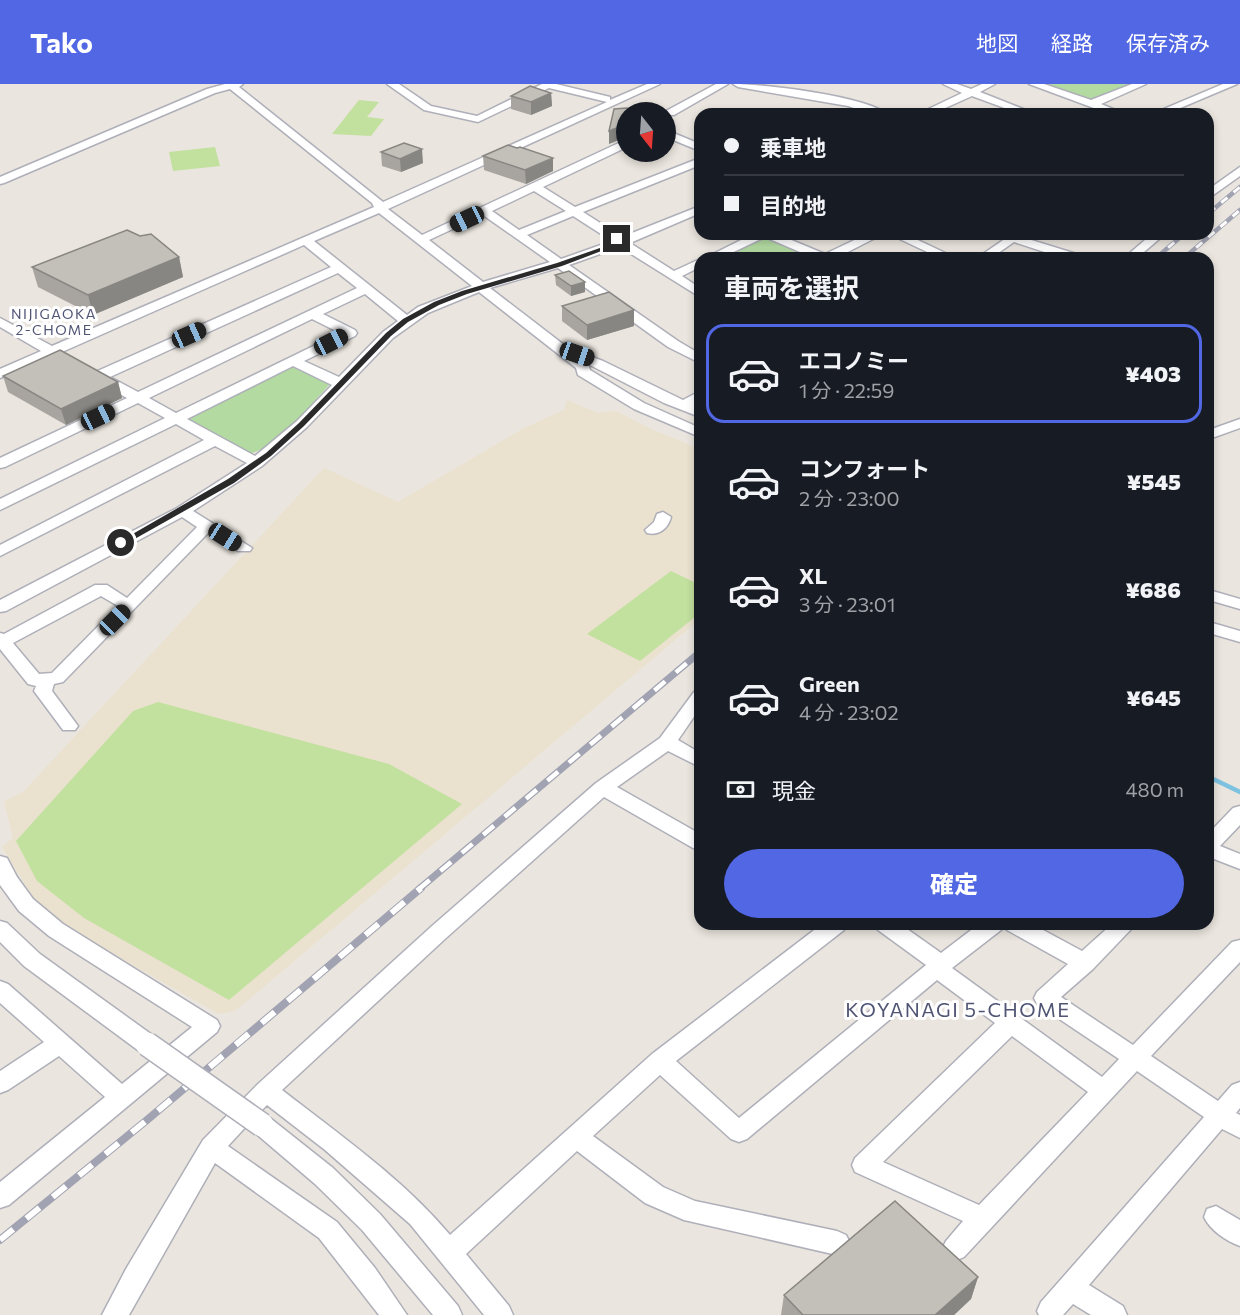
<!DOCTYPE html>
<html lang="ja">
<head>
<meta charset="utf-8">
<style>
	body { margin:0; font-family:Commissioner,"Noto Sans JP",sans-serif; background:#20242c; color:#f1f3f6; height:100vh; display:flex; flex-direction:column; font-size:22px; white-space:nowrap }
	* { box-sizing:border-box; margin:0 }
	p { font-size:20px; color:#9ea1a6 }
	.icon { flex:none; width:33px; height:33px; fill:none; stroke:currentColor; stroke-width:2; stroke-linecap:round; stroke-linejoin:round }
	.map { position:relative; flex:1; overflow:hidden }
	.sheet { position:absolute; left:694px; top:168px; width:520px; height:678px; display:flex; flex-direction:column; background:#171b24; border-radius:18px; box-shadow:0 3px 9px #0003 }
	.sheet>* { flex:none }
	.banner { position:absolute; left:694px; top:24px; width:520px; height:132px; border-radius:18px; box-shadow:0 3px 9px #0003; display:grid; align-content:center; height:132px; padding:0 30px; background:#171b24 }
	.needle { width:39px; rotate:163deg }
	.tools { position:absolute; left:616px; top:18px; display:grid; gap:12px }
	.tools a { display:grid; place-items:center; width:60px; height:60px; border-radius:50%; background:#171b24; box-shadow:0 3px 9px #0003; font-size:30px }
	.end { position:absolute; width:27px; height:27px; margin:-14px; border:8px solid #2a2a2a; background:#fff; box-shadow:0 0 0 3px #fff }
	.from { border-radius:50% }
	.car { position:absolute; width:18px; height:36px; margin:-18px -9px; border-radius:8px; box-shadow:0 0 4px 2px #0007; background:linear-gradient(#222 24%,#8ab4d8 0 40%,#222 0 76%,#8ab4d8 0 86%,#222 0) }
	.banner b { display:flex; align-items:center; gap:21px; height:57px; font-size:22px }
	.banner b+b { border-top:2px solid #363941 }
	.banner i { width:15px; height:15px; background:#f1f3f6 }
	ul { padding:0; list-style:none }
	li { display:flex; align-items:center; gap:18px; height:99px; margin:0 12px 9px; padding:0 18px; border:3px solid transparent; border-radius:18px }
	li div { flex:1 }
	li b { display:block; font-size:22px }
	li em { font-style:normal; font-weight:800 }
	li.on { border-color:#5167e4 }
	li>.icon { width:54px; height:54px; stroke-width:1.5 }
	h2 { padding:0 30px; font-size:27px; line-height:72px }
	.pay { display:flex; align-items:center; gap:15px; height:66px; padding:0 30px; font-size:22px }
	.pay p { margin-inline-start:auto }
	.button { display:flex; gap:12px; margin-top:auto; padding:12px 30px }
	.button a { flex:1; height:69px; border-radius:36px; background:#5167e4; color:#fff; font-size:24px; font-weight:800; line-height:69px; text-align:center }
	header { display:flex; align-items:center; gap:36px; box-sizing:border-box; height:84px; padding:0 30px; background:#5167e4; color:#fff }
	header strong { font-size:28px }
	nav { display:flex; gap:33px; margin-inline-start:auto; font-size:21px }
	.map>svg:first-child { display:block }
</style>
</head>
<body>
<header>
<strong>Tako</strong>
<nav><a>地図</a><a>経路</a><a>保存済み</a></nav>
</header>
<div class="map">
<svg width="1240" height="1231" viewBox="0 0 1240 1231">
	<rect width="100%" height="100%" fill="#eae5de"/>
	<!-- education -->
	<path fill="#eae2cf" d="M 567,316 L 598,329 L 616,327 L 649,344 L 700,365 L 700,535 L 235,927 L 219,930 L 90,857 L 53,832 L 33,813 L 2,763 L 13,754 L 4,717 L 23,708 L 324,384 L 398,418 L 524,344 L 564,326 Z"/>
	<!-- green -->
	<path fill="#b2daa1" d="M 1039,0 L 1135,0 L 1092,17 Z
		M 763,153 L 769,153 L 817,174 L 718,174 Z
		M 290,282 L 297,282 L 331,299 C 313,318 276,365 251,369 L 188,336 L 189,331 Z"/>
	<!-- pitch -->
	<path fill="#c2e09e" d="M 359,16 L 379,18 L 367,33 L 384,35 L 371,52 L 332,50 Z
		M 215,63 L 220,82 L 173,87 L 169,68 Z
		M 671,487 L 700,501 L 700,529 L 640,577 L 587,550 Z
		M 158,618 L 389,680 L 462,720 L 229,916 L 84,834 L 37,797 L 16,757 L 133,627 Z"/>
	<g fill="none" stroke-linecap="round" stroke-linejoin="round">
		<!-- stream -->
		<path stroke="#7dc2e0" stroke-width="4.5" d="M 1209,693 L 1240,708"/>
		<!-- minor casing -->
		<g stroke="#aeafb9" stroke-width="3">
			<path id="minor" d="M 225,0 L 243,0 L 239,3 L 383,118 L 607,18 L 549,4 L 478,38 L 424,26 L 387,0 L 399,0 L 431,22 L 477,32 L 542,0 L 556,0 L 606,12 L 610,13 L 610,16 L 647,0 L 660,0 L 388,125 L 422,151 L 623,57 L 627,56 L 627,63 L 543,103 L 575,123 L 700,74 L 700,81 L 583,128 L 622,153 L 700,122 L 700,129 L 630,159 L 674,187 L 700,175 L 700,183 L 682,192 L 700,204 L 700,213 L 620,163 L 569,181 L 678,257 L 700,270 L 700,279 L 668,263 L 558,184 L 490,204 L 568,264 L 603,277 L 683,316 L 700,307 L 700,317 L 694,321 L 700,324 L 700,333 L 664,319 L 588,280 L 590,286 L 644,319 L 700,344 L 700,353 L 634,325 L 578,291 L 576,284 L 479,208 L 428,229 L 393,254 L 307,343 L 262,382 L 193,427 L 252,464 L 250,467 L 238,467 L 208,449 L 63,598 L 54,600 L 52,607 L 78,642 L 75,646 L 63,646 L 37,611 L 34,607 L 36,602 L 28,600 L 0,565 L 0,549 L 4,550 L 95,501 L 107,501 L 127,514 L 197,443 L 182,433 L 6,527 L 0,528 L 0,516 L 177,424 L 247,379 L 215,362 L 0,472 L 0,461 L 204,356 L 176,340 L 0,426 L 0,415 L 165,334 L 138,319 L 5,383 L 0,384 L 0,374 L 127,314 L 94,296 L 91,292 L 93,289 L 331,183 L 304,161 L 62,268 L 65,271 L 63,274 L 51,273 L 0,294 L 0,285 L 41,267 L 0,243 L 0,234 L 52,262 L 374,123 L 372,119 L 230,5 L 215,9 L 4,99 L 0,100 L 0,93 L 207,5 ZM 534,107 L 566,127 L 519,146 L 492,127 ZM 379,129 L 472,202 L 418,223 L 407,231 L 314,157 ZM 483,131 L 550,178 L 483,198 L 429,156 ZM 573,132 L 612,157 L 561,175 L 527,151 ZM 338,189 L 357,204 L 138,308 L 110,293 ZM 365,210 L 398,237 L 383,248 L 339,293 L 304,277 L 355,252 L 357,249 L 355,246 L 323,230 ZM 312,235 L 340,249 L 176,329 L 149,314 ZM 293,282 L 332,301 L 297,337 L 255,372 L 187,335 ZM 101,512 L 118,522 L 52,589 L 39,590 L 13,559 Z
				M 716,0 L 728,0 L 674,31 L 666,31 L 666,27 Z
				M 733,0 C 764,0 865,12 887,30 L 872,30 L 848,22 L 738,3 Z
				M 943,0 L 957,0 L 971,5 L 982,0 L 995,0 L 980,8 L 1036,30 L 1021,30 L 972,12 L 932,30 L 918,30 L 962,9 Z
				M 1029,0 L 1044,0 L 1091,16 L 1132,0 L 1146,0 L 1101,20 L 1125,30 L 1110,30 Z
				M 1223,0 L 1237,0 L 1166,30 L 1152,30 Z
				M 666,46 L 700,60 L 700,67 L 666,53 Z
				M 1240,83 L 1240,92 L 1209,114 L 1209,105 Z
				M 753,150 L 777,150 L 825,170 L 867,150 L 883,150 L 836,174 L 814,174 L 765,153 L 721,174 L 705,174 Z
				M 889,150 L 905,150 L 956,174 L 940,174 Z
				M 1012,150 L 1080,171 L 1082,174 L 1063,174 L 1014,158 L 991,174 L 977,174 Z
				M 1152,150 L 1165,150 L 1137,174 L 1124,174 Z
				M 1240,335 L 1240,344 L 1209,355 L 1209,346 Z
				M 663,428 L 671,433 C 668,444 660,452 647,449 L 645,446 L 654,438 L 657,430 Z
				M 1209,506 L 1240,515 L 1240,525 L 1209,516 Z
				M 1209,538 L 1240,547 L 1240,558 L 1209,549 Z
				M 700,606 L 700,624 L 678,656 L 700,669 L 700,683 L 668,667 L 617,703 L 700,750 L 700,766 L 693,764 L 604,713 L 446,854 L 282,1006 C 340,1051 403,1095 450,1151 L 652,970 L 822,840 L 847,840 L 844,846 L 676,977 L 739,1034 L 926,881 L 878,846 L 875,840 L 900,840 L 941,869 L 979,840 L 1032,840 L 1082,867 L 1112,840 L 1136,840 L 1093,885 L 1061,913 L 1133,961 L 1232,858 L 1240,856 L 1240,878 L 1151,972 L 1218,1017 L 1232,1001 L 1240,998 L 1240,1024 L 1236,1029 L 1240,1031 L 1240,1054 L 1222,1045 L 1089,1201 L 1123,1222 L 1127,1231 L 1091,1231 L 1073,1220 L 1063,1231 L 1039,1231 L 1037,1227 L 1041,1218 L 1204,1033 L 1137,987 L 964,1173 L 955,1177 L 946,1173 L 942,1165 L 946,1157 L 963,1137 L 855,1088 L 852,1081 L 855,1074 L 995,939 L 937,896 L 747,1055 L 739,1058 L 731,1055 L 660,991 L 593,1052 L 663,1103 L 695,1117 L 837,1147 L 846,1151 L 850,1159 L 846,1167 L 837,1171 L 684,1136 L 645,1119 L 577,1067 L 466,1170 L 509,1222 L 513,1231 L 484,1231 L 410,1140 L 325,1066 L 267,1021 L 255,1033 L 262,1031 L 270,1034 L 333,1084 L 380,1130 L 458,1222 L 462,1231 L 433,1231 L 362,1146 L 315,1100 L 254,1048 L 250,1041 L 252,1036 L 228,1062 L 337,1138 L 375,1184 L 407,1231 L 379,1231 L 319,1154 L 215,1079 L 129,1231 L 102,1231 L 126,1185 L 203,1056 L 258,1000 L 432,842 L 596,699 L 660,654 L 694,608 ZM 1004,841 L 1007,846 L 1068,880 L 1037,908 L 1034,914 L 1037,920 L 1119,975 L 1102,993 L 952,884 L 1001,846 ZM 1012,952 L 1088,1008 L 979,1121 L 883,1078 Z
				M 1240,722 L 1240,741 L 1220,762 L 1240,770 L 1240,785 L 1209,773 L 1209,749 L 1233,724 Z
				M 0,772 L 7,774 L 17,793 L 33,815 L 63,840 L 217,936 L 220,942 L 217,948 L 9,1121 L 0,1124 L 0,1098 L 105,1013 L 59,972 L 8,1006 L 0,1009 L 0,987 L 44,958 L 0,919 L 0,897 L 8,900 L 122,1000 L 192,943 L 49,852 L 19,827 L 0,801 Z
				M 0,837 L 7,839 L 40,870 L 155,953 L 158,960 L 155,967 L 147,969 L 139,967 L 24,882 L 0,858 Z
				M 1216,1122 L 1240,1136 L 1240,1162 C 1226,1157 1210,1146 1204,1133 L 1207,1125 Z"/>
		</g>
		<!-- minor -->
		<use href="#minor" fill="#fff" fill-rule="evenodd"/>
		<!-- rail-far2 casing -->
		<g stroke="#a1a3b2" stroke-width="4.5">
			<path id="rail-far2" d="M 1209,129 L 1240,103
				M 1156,174 L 1184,150
				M 1184,174 L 1240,126"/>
		</g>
		<!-- rail-far1 casing -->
		<g stroke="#a1a3b2" stroke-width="7">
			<path id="rail-far1" d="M 419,805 L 700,568"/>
		</g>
		<!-- rail casing -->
		<g stroke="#a1a3b2" stroke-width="8">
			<path id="rail" d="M 0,1156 L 147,1036 L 421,804"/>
		</g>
		<!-- rail-far2 -->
		<use href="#rail-far2" stroke="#fff" stroke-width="3" stroke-dasharray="8" stroke-linecap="butt"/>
		<!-- rail-far1 -->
		<use href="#rail-far1" stroke="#fff" stroke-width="4.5" stroke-dasharray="14" stroke-linecap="butt"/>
		<!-- rail -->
		<use href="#rail" stroke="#fff" stroke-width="6" stroke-dasharray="17" stroke-linecap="butt"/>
		<!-- minor-bridge casing -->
		<g stroke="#aeafb9" stroke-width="26" stroke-linecap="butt">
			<path id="minor-bridge" d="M 147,960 L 262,1041"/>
		</g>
		<!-- minor-bridge -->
		<use href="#minor-bridge" stroke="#fff" stroke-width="23"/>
	</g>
	<!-- wall -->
	<path fill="#a8a49f" d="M 551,9 L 552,22 L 531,31 L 511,25 L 511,12 Z
		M 517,64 L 553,74 L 553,87 L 526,100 L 484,86 L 483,72 Z
		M 381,68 L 423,79 L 401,88 L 382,82 Z
		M 179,173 L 183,193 L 93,231 L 38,203 L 32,183 Z
		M 555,191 L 585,198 L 585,208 L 571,212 L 556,201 Z
		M 562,222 L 634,242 L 587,256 L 562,237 Z
		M 3,292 L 118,298 L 122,314 L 66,341 L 8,308 Z
		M 978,1193 L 971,1215 L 954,1231 L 781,1231 L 784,1211 Z"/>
	<!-- shaded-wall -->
	<path fill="#888682" d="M 551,9 L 552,22 L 531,31 L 531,18 Z
		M 627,40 L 627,53 L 609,60 L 609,47 Z
		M 422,65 L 423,79 L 401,88 L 400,75 Z
		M 553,74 L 553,87 L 526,100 L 525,86 Z
		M 179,173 L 183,193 L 93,231 L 88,211 Z
		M 585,198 L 585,208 L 571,212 L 571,202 Z
		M 634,226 L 634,242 L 587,256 L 587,241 Z
		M 118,298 L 122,314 L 66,341 L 61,325 Z
		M 978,1193 L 971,1215 L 954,1231 L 935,1231 Z"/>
	<!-- building -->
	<path fill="#c3bfb9" stroke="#888682" stroke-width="1.5" d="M 530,2 L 551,9 L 531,18 L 511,12 Z
		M 627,24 L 637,28 L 627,28 L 627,40 L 609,47 L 614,25 Z
		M 404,59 L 422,65 L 400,75 L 381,68 Z
		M 508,61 L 517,64 L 520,63 L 553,74 L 525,86 L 483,72 Z
		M 127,146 L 140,152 L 151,150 L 179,173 L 88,211 L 32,183 Z
		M 569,187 L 585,198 L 571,202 L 555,191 Z
		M 609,208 L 634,226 L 587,241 L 562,222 Z
		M 60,266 L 118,298 L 61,325 L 3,292 Z
		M 895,1117 L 978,1193 L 935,1231 L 803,1231 L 784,1211 Z"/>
	<!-- route -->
	<path fill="#2a2a2a" d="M 614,153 L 619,153 L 625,158 L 562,182 L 467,210 L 439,221 L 408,238 L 391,252 L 304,342 L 271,372 L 234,399 L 124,461 L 117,459 L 228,395 L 266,369 L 299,339 L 386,249 L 403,235 L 434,218 L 462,207 L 557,179 L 617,158 Z"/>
	<g text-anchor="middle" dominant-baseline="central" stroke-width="6" stroke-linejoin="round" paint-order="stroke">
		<!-- far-neighbourhood labels -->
		<g font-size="14" letter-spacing="1.5" fill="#505575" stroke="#fff">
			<text x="54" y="229">NIJIGAOKA<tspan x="54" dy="16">2-CHOME</tspan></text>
		</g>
		<!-- near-neighbourhood labels -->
		<g font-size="20" letter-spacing="1.5" fill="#505575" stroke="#fff">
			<text x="958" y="925">KOYANAGI 5-CHOME</text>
		</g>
	</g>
</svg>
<div class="tools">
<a><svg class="needle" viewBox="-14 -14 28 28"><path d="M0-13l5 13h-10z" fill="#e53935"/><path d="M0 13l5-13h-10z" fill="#9ea1a6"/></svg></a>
</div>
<i class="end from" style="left:121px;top:459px"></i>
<i class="end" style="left:617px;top:155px"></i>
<i class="car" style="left:467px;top:135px;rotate:245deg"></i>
<i class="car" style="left:189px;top:251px;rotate:66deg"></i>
<i class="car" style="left:331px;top:258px;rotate:63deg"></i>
<i class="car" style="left:577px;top:270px;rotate:109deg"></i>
<i class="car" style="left:98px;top:333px;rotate:65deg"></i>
<i class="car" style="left:225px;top:453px;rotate:122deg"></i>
<i class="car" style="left:115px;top:536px;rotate:45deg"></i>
<div class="banner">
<b><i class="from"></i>乗車地</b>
<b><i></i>目的地</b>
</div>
<section class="sheet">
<h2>車両を選択</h2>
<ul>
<li class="on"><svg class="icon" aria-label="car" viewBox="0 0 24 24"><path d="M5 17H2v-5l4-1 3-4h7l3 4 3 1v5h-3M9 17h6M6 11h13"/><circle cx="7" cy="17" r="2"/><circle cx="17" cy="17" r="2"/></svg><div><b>エコノミー</b><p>1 分 · 22:59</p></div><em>¥403</em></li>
<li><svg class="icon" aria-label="car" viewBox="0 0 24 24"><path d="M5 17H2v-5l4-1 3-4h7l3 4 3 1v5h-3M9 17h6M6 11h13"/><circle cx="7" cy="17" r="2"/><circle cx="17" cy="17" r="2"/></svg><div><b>コンフォート</b><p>2 分 · 23:00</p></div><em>¥545</em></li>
<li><svg class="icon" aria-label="car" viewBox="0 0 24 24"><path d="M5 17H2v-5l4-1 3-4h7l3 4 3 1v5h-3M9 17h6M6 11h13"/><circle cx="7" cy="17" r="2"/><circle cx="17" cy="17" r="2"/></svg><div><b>XL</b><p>3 分 · 23:01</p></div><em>¥686</em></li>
<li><svg class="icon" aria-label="car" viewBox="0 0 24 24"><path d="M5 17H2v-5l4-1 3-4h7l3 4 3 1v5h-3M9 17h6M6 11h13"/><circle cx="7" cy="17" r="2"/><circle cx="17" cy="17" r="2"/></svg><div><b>Green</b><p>4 分 · 23:02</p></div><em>¥645</em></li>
</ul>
<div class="pay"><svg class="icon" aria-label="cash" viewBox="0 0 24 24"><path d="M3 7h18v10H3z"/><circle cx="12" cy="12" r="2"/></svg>現金<p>480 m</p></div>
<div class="button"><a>確定</a></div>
</section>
</div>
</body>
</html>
